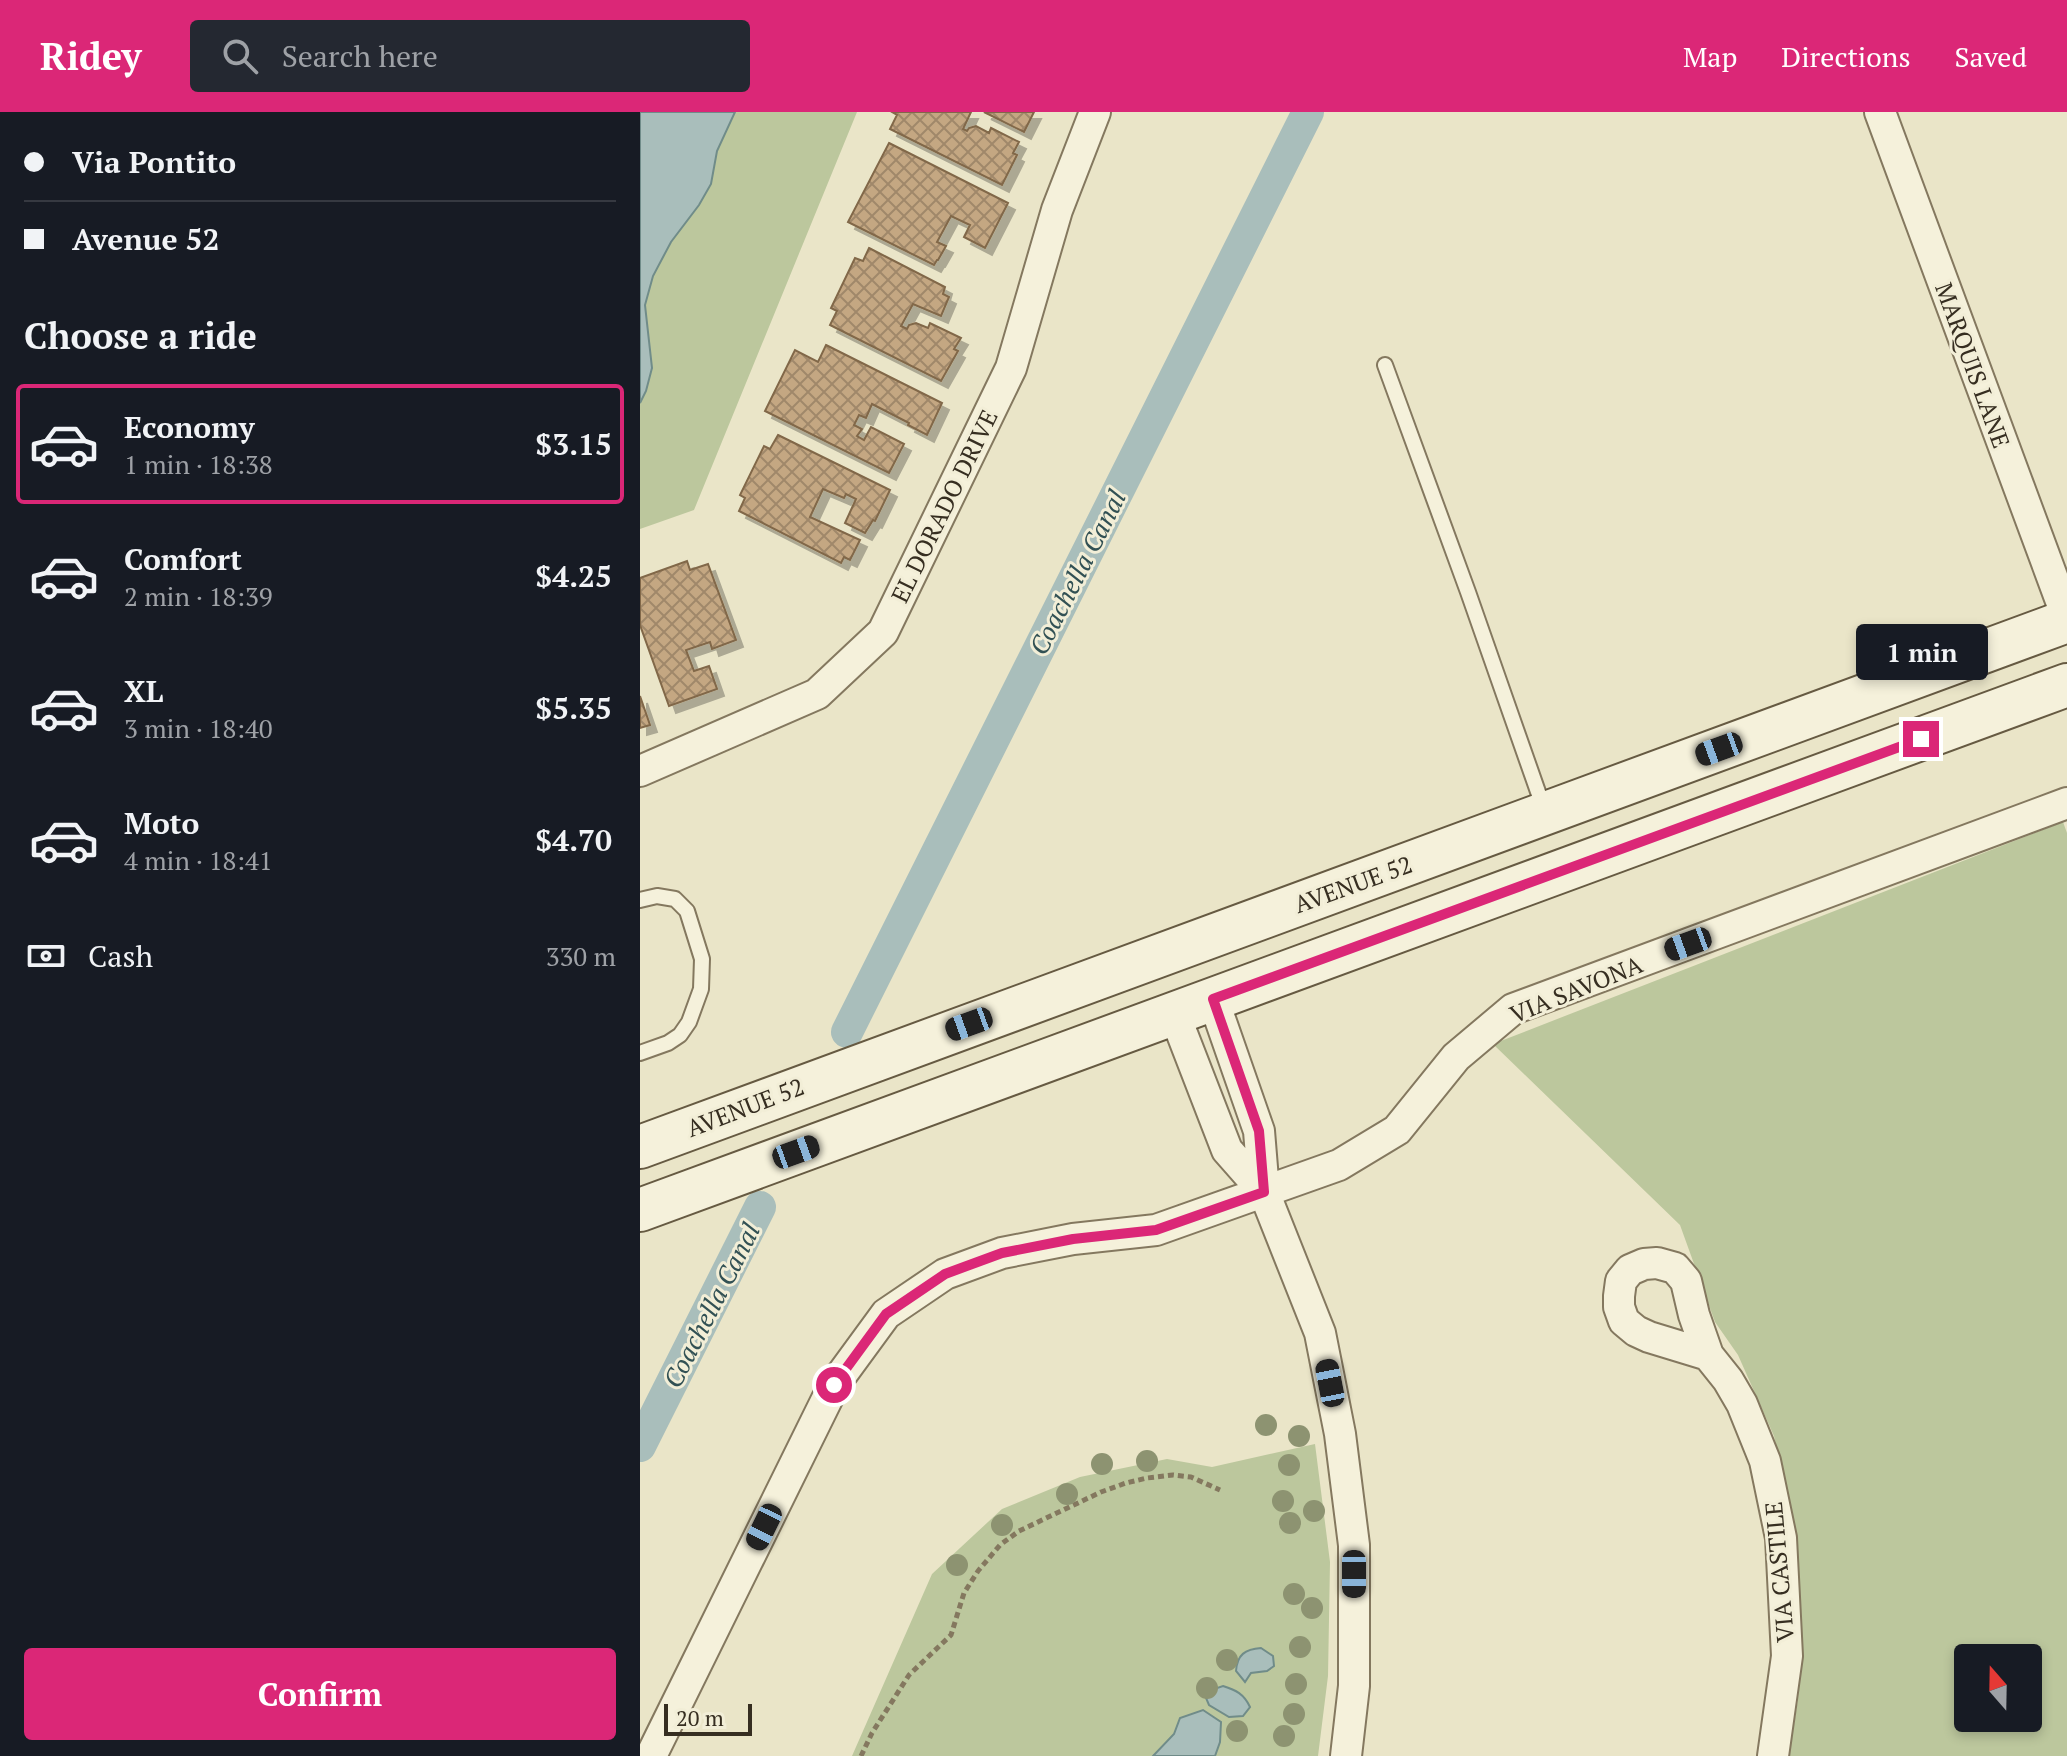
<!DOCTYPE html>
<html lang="en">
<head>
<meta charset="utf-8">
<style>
	body { margin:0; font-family:"PT Serif",serif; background:#242831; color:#f1f3f6; height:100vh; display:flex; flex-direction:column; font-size:30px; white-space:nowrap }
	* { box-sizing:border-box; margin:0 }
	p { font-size:26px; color:#9ea1a6 }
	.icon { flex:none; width:44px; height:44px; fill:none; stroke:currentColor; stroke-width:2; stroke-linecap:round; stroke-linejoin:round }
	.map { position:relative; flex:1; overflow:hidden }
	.panel { display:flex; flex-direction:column; background:#171b24; width:640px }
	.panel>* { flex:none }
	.top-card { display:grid; align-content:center; height:176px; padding:0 24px; background:#171b24 }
	.needle { width:52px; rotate:340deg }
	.fabs { position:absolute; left:1314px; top:1532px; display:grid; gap:16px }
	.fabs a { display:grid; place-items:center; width:88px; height:88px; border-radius:8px; background:#171b24; box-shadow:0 4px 12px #0003; font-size:40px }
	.scale { position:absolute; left:24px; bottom:20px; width:88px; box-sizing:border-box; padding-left:8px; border:4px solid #362e21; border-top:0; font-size:22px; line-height:28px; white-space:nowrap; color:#362e21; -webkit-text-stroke:6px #f2eed7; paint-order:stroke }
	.end { position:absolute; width:36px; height:36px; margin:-18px; border:10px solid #db2777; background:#fff; box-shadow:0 0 0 4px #fff }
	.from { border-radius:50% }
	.bubble { position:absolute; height:56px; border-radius:8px; background:#171b24; box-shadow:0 4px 12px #0003; font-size:26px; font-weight:600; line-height:56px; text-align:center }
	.car { position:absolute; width:24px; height:48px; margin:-24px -12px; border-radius:10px; box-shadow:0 0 6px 2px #0007; background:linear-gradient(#222 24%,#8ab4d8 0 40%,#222 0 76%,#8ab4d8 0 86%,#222 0) }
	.top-card b { display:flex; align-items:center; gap:28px; height:76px; font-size:30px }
	.top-card b+b { border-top:2px solid #363941 }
	.top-card i { width:20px; height:20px; background:#f1f3f6 }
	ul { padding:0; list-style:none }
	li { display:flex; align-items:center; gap:24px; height:120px; margin:0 16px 12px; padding:0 8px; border:4px solid transparent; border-radius:8px }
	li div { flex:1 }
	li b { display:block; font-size:30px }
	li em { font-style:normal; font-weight:600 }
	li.selected { border-color:#db2777 }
	li>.icon { width:72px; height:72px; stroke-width:1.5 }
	h2 { padding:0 24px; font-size:36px; line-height:96px }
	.pay { display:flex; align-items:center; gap:20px; height:88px; padding:0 24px; font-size:30px }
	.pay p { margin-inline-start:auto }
	.cta { display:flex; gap:16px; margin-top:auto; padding:16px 24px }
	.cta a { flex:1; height:92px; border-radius:8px; background:#db2777; color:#fff; font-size:32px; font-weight:600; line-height:92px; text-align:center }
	header { display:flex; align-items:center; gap:48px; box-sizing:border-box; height:112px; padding:0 40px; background:#db2777; color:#fff }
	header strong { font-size:38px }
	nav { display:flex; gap:44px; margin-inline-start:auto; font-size:28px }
	.search { width:560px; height:72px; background:#242831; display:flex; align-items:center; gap:20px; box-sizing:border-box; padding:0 28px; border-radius:8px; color:#9ea1a6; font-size:30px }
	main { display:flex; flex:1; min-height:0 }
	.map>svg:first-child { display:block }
</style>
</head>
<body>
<header>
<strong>Ridey</strong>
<div class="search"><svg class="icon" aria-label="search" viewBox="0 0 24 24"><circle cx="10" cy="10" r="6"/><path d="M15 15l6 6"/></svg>Search here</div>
<nav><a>Map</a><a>Directions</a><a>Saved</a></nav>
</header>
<main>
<section class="panel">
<div class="top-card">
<b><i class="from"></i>Via Pontito</b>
<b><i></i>Avenue 52</b>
</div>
<h2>Choose a ride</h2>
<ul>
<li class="selected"><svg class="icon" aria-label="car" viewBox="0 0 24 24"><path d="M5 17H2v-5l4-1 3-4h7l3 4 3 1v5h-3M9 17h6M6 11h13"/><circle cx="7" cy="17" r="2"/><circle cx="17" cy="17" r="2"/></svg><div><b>Economy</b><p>1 min · 18:38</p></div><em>$3.15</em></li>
<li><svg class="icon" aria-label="car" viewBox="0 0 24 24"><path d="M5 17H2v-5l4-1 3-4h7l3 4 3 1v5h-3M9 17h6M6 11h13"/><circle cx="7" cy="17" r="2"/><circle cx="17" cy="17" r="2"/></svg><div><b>Comfort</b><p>2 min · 18:39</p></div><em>$4.25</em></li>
<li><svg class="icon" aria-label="car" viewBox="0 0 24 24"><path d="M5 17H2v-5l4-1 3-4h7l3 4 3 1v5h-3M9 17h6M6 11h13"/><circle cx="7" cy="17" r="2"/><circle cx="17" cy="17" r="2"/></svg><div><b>XL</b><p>3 min · 18:40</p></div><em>$5.35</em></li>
<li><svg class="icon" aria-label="car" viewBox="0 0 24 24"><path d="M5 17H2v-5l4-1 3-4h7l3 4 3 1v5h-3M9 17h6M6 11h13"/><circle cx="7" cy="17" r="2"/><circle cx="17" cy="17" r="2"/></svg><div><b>Moto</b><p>4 min · 18:41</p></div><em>$4.70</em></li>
</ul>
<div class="pay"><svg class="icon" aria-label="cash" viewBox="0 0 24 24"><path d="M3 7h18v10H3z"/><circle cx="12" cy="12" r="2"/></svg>Cash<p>330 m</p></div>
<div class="cta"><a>Confirm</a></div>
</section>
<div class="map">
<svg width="1427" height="1644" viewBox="0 0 1427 1644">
	<defs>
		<pattern id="building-cross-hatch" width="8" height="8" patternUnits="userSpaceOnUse" patternTransform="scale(2)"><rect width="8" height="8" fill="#c4a782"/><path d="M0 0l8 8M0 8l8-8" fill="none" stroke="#a0886a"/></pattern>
		<filter id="shadow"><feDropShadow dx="7" dy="7" stdDeviation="0" flood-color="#0004"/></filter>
	</defs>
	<rect width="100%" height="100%" fill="#eae5c8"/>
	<!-- green -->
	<path fill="#bcc79d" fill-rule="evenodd" d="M 0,0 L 217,0 L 54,398 L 0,417 Z
		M 1423,710 L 1427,721 L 1427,1644 L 1149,1644 L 1158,1587 L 1162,1512 L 1155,1420 L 1134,1324 L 1098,1243 L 1075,1210 L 1040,1113 L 853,932 ZM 1328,1546 L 1388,1546 L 1388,1606 L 1328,1606 Z
		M 675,1332 L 690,1450 L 688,1564 L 678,1644 L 212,1644 L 292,1462 L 362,1397 L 440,1365 L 527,1347 L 572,1355 Z"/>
	<!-- water -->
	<path fill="#a9bebb" stroke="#708c89" stroke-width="2" d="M 0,0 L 95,0 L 77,39 L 71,72 L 59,93 L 31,130 L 13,164 L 5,193 L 12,256 L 6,279 L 0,291 Z
		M 621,1536 L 633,1544 L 634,1554 L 627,1559 L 611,1561 L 605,1570 L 596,1559 C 597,1543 605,1537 621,1536 Z
		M 583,1574 C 596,1578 604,1582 610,1595 L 603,1604 L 589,1605 L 569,1593 L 566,1586 L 574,1577 Z
		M 563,1598 L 581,1610 L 580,1630 L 575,1644 L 513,1644 L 534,1622 L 540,1606 Z"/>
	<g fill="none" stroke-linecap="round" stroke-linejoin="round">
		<!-- canal -->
		<path stroke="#a9bebb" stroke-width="32" d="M 207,920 L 668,0
			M 0,1334 L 120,1095"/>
	</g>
	<!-- building -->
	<path fill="url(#building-cross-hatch)" stroke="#816748" stroke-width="2" filter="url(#shadow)" d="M 252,0 L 331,0 L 323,17 L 327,19 L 329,16 L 336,14 L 349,21 L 351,16 L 379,30 L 373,41 L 377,43 L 362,73 L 250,17 L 257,3 Z
		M 344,0 L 394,0 L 384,20 Z
		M 249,31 L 368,91 L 345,136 L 324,125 L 330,113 L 311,104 L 297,130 L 306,134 L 298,148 L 297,148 L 294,153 L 208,110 Z
		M 229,136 L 305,175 L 303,182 L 309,185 L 301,204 L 273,192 L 261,214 L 267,217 L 269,213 L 276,211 L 288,216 L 290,211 L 321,226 L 314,237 L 318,239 L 301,269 L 190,213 L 197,199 L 191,196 L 215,146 L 223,149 Z
		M 186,233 L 302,291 L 287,323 L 268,313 L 269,311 L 232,292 L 226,306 L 219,303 L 214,313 L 222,317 L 217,324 L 224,328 L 231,315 L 264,332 L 249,361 L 125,299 L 155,238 L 178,250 Z
		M 138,323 L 250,378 L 235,409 L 233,408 L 225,421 L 205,411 L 216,387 L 206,382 L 204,386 L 183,377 L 170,405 L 220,428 L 210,448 L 204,445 L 201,451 L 99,399 L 105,386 L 100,383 L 124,334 L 130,337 Z
		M 47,449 L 50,458 L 68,452 L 96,528 L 72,537 L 70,530 L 46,538 L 54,559 L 69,554 L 77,577 L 29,594 L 0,513 L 0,466 Z
		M 0,584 L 10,613 L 0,616 Z"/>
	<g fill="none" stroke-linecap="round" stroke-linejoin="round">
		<!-- service casing -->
		<g stroke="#84785f" stroke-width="18">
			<path id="service" d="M 745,253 L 828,480 L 904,697
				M 0,788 L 17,784 L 35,787 L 47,799 L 62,847 L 61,877 L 49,910 L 40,923 L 28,931 L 0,941"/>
		</g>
		<!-- minor casing -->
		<g stroke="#84785f" stroke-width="34">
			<path id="minor" d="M 1240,0 L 1427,505
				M 0,659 L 177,582 L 243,520 L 371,256 L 417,98 L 455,0
				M 573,887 L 619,1019 L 624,1080 L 680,1221 L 700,1322 L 714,1433 L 714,1574 L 706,1644
				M 534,901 L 587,1038 L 624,1080
				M 1068,1243 L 1009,1225 L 996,1219 L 984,1209 L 979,1195 L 979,1184 L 981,1169 L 990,1158 L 1004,1152 L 1017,1151 L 1035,1156 L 1046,1169 L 1054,1203 L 1068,1243 L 1088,1268 L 1102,1292 L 1125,1349 L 1141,1426 L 1147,1544 L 1133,1644
				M 11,1644 L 194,1273 L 246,1202 L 305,1162 L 362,1141 L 433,1127 L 516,1118 L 699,1053 L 757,1018 L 816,945 L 873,897 L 1427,691"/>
		</g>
		<!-- secondary casing -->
		<g stroke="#665a42" stroke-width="46">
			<path id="secondary" d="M 0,1035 L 1427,509
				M 0,1098 L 1427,573"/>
		</g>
		<!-- path -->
		<path stroke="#84785f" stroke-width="5" stroke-dasharray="6 4" stroke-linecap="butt" d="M 221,1644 L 232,1621 L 269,1563 L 311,1523 L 324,1481 L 338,1459 L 360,1433 L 379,1419 L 461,1380 L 486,1371 L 507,1366 L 533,1363 L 551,1365 L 580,1378"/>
		<!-- service -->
		<use href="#service" stroke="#f5f1db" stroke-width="14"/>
		<!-- minor -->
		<use href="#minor" stroke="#f5f1db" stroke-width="30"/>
		<!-- secondary -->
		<use href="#secondary" stroke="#f5f1db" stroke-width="42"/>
	</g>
	<!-- trees -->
	<g fill="#8d9371">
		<circle cx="626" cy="1313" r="11"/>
		<circle cx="659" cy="1324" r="11"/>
		<circle cx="507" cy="1349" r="11"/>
		<circle cx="462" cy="1352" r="11"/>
		<circle cx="649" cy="1353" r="11"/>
		<circle cx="427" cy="1382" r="11"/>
		<circle cx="643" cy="1389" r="11"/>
		<circle cx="674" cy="1399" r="11"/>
		<circle cx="650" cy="1411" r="11"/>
		<circle cx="362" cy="1413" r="11"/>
		<circle cx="317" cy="1453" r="11"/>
		<circle cx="654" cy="1482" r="11"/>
		<circle cx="672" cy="1496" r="11"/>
		<circle cx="660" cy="1535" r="11"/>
		<circle cx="587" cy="1548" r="11"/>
		<circle cx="656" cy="1572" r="11"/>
		<circle cx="567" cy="1576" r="11"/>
		<circle cx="654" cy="1602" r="11"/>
		<circle cx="597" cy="1619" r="11"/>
		<circle cx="644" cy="1624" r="11"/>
	</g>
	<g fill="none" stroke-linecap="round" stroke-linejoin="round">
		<!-- route -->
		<path stroke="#db2777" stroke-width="10" d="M 194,1273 L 246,1202 L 305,1162 L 362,1141 L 433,1127 L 516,1118 L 624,1080 L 619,1019 L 573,887 L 1281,627"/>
	</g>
	<g text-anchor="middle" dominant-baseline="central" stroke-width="6" stroke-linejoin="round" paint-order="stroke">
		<!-- street labels -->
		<g font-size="24" fill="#362e21" stroke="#f2eed7">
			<text transform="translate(1333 253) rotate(70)">MARQUIS LANE</text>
			<text transform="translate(304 394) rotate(-64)">EL DORADO DRIVE</text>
			<text transform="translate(713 772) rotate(-20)">AVENUE 52</text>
			<text transform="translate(936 877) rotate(-22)">VIA SAVONA</text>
			<text transform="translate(105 995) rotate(-21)">AVENUE 52</text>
			<text transform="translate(1139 1460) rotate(-95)">VIA CASTILE</text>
		</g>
		<!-- water labels -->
		<g font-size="26" font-style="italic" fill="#325154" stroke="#f2eed7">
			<text transform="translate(437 460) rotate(-63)">Coachella Canal</text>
			<text transform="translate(71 1193) rotate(-63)">Coachella Canal</text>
		</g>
	</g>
</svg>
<div class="fabs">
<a><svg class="needle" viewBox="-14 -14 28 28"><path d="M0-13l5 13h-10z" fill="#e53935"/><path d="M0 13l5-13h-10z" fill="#9ea1a6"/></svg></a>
</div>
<div class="scale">20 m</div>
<i class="end from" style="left:194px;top:1273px"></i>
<i class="end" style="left:1281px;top:627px"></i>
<div class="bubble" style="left:1216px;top:512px;width:132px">1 min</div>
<i class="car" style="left:1079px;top:637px;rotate:250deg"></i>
<i class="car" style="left:1048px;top:832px;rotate:250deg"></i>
<i class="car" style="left:329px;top:912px;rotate:250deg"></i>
<i class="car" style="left:156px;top:1040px;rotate:70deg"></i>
<i class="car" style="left:690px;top:1271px;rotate:349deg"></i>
<i class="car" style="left:124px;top:1415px;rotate:206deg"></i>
<i class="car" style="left:714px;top:1462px;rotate:180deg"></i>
</div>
</main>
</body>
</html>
